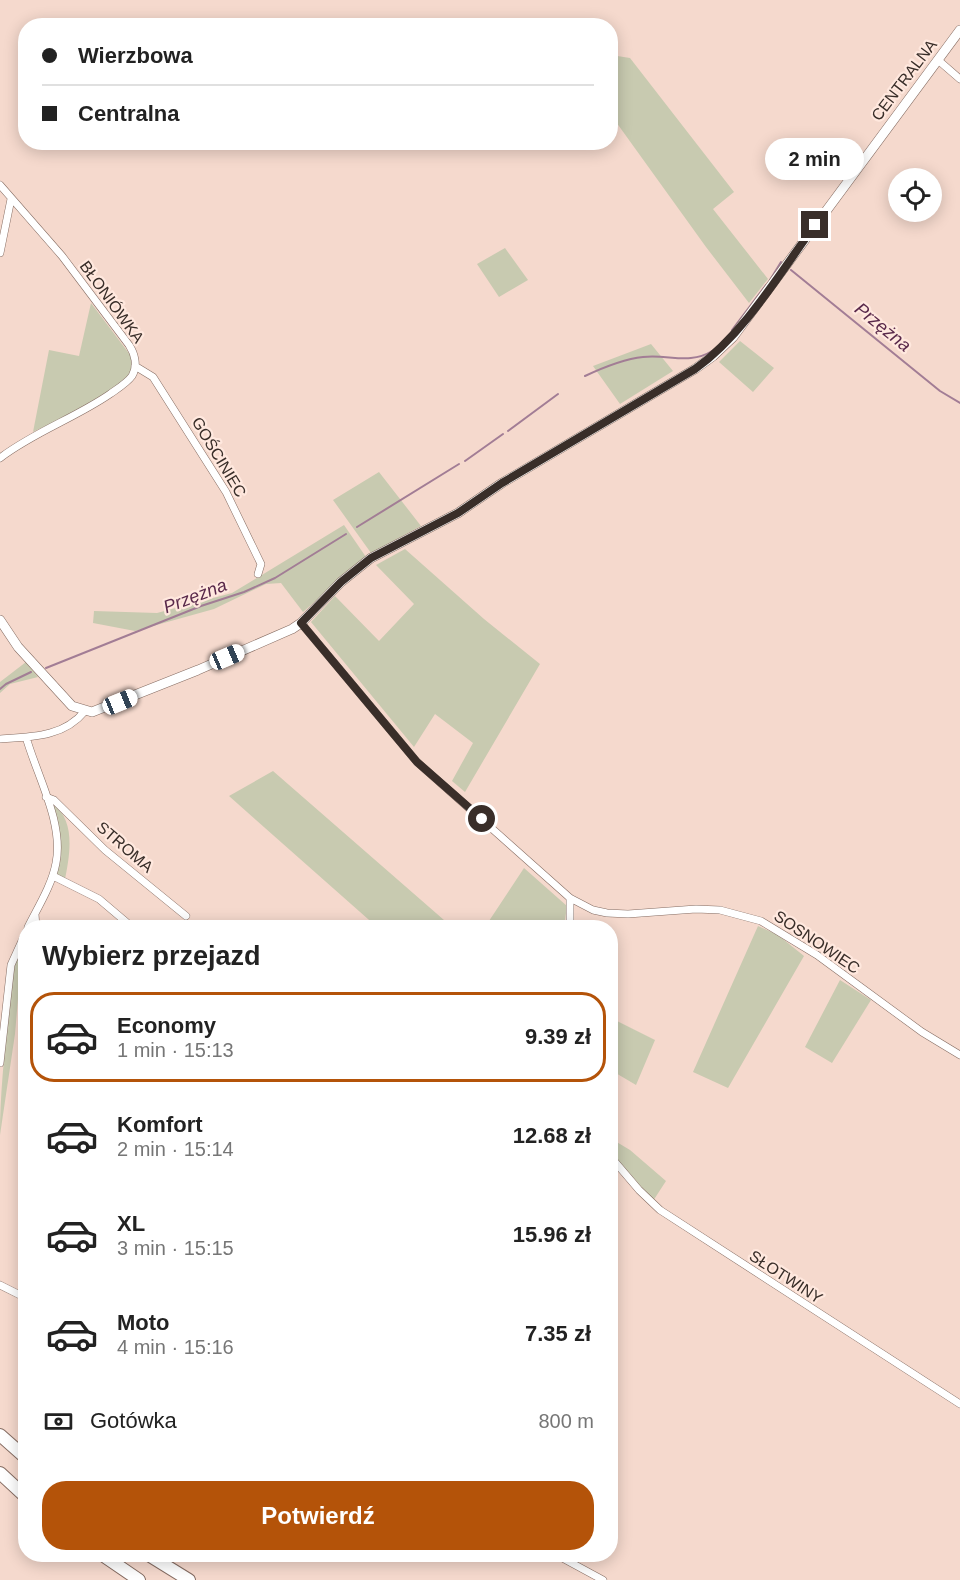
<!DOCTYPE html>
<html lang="pl">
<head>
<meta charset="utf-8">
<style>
	body { margin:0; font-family:Helvetica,sans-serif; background:#f2f2f2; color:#222; height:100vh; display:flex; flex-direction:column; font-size:22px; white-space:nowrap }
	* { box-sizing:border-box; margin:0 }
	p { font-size:20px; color:#767676 }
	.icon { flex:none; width:33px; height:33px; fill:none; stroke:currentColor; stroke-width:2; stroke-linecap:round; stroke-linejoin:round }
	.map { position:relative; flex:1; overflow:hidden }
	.drawer { position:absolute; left:18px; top:920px; width:600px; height:642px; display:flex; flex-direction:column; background:#fff; border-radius:24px; box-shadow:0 3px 15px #0003 }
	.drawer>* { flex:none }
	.hud { position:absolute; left:18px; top:18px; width:600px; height:132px; border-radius:24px; box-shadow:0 3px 15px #0003; display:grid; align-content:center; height:132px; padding:0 24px; background:#fff }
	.controls { position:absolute; left:888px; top:168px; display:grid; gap:12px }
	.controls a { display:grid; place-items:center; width:54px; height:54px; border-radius:50%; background:#fff; box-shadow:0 3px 15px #0003; font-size:30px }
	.end { position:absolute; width:27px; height:27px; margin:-14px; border:8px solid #392e29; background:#fff; box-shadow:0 0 0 3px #fff }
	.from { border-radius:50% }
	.bubble { position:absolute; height:42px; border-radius:21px; background:#fff; box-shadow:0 3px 15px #0003; font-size:20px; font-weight:700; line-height:42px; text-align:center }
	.car { position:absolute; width:18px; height:36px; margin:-18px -9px; border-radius:8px; box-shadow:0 0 4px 2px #0007; background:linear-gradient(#fff 24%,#345 0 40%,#fff 0 76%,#345 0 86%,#fff 0) }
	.hud b { display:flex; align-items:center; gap:21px; height:57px; font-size:22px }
	.hud b+b { border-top:2px solid #e0e0e0 }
	.hud i { width:15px; height:15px; background:#222 }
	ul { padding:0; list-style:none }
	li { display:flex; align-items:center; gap:18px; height:90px; margin:0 12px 9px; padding:0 12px; border:3px solid transparent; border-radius:24px }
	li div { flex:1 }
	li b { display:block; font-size:22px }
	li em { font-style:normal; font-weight:700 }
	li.selected { border-color:#b45309 }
	li>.icon { width:54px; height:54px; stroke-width:1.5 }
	h2 { padding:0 24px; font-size:27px; line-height:72px }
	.pay { display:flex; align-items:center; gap:15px; height:66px; padding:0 24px; font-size:22px }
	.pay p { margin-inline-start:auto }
	.action { display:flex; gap:12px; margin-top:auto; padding:12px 24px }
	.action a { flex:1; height:69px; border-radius:24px; background:#b45309; color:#fff; font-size:24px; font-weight:700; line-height:69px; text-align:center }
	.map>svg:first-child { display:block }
</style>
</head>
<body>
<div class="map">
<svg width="960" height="1580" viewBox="0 0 960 1580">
	<rect width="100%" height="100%" fill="#f5d9cd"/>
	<!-- green -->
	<path fill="#c8cab0" d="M 611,55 L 630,58 L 734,192 L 713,209 L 768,279 L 749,303 L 706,247 L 611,115 Z
		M 505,248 L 528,280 L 499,297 L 477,264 Z
		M 91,303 L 131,356 C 133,362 134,368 130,374 C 116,396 58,420 33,432 L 49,350 L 79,356 Z
		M 740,341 L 774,368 L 753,392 L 719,362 Z
		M 651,344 L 673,371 L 620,404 L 593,366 Z
		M 379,472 L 421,526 L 371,553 L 333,500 Z
		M 344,525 L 366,557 L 303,612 L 281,583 L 266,584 L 214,609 L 135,631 L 93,623 L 94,611 L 157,613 L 232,593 Z
		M 405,549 L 484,619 L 540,664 L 465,792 L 452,781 L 473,743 L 435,714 L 414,747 L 311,622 L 335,596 L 379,641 L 414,604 L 376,565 Z
		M 26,662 L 38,677 L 10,684 L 0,693 L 0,682 Z
		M 273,771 L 452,927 L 377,927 L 229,796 Z
		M 52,803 C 76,820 70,854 65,879 L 56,874 C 67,851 58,826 52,803 Z
		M 524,868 L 567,906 L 564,927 L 485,927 Z
		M 758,926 L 778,935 L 804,956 L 728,1088 L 693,1072 Z
		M 25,937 L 25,959 L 20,975 L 15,1034 L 0,1135 C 0,1096 4,1058 8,1018 C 11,990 12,962 25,937 Z
		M 840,980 L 871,1000 L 832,1063 L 805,1047 Z
		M 617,1021 L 655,1040 L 636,1085 L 614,1072 L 611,1076 L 611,1039 Z
		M 610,1138 L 630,1150 L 666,1181 L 653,1201 L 611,1152 Z"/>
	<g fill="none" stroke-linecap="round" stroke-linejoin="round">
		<!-- stream -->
		<path stroke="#a27d95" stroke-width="2" d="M 791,270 L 940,391 L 960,403
			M 770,280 L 781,262
			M 732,330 L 766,285
			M 585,376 C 602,368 624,359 643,357 C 668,354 690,365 712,351
			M 508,431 L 558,394
			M 465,461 L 503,434
			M 357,527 L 459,464
			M 46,668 L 201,606 L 244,592 L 275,578 L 346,534
			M 0,689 L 6,684 L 31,672"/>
		<!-- street casing -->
		<g stroke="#856c62" stroke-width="8">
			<path id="street" d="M 938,60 L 960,79
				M 0,185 L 62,256 L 129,345 C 135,354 138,366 132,376 C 127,383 117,389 110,394 C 75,418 34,432 0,458
				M 0,253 L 11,199
				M 135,366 L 153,377 L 226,492 L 261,564 L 258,574
				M 301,623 L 417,762 L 570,898 L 593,910 L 607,913 L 628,914 L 696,909 L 720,910 L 761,921 L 817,955 L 922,1032 L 960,1055
				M 26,737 C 37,776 64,823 56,863 C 52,885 38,907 28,927
				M 0,739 C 32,737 64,737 85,711
				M 46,797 L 54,800 L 105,850 L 186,916
				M 53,876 L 99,899 L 132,927
				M 35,914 L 36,927
				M 570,927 L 570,898
				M 0,1063 L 11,965 L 26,932
				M 610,1156 L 639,1190 L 660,1210 L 960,1404
				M 0,1285 L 26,1298
				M 555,1554 L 603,1580"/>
		</g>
		<!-- secondary casing -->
		<g stroke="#856c62" stroke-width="10">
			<path id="secondary" d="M 0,620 L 18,647 L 72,706 L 92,712 L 198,670 L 292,629 L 301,623 L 341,582 L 371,558 L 458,513 L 502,483 L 695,369 L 713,356 L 733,337 L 960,30"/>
		</g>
		<!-- highway casing -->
		<g stroke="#856c62" stroke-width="14">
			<path id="highway" d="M 0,1435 L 26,1458
				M 0,1473 L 26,1497
				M 101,1554 L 139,1580
				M 147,1554 L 189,1580"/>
		</g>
		<!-- street -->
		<use href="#street" stroke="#fff" stroke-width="7"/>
		<!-- secondary -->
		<use href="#secondary" stroke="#fff" stroke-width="9"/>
		<!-- highway -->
		<use href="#highway" stroke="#fff" stroke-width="12"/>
	</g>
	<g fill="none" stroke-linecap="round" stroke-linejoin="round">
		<!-- route -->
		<path stroke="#392e29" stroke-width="8" d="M 482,819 L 417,762 L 301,623 L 341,582 L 371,558 L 458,513 L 502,483 L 695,369 C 744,334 780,273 815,225"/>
	</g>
	<g text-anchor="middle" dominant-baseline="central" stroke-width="4.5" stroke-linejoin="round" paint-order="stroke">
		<!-- street labels -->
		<g font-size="16" fill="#392e29" stroke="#ffe8de">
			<text transform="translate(904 80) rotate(-53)">CENTRALNA</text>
			<text transform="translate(112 302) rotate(54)">BŁONIÓWKA</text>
			<text transform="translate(219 457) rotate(59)">GOŚCINIEC</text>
			<text transform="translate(125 847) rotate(41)">STROMA</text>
			<text transform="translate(817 942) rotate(34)">SOSNOWIEC</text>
			<text transform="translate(786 1277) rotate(33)">SŁOTWINY</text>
		</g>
		<!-- water labels -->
		<g font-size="18" font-style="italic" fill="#59284a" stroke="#ffe8de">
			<text transform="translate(883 327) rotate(39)">Przężna</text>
			<text transform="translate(195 596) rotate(-21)">Przężna</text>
		</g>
	</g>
</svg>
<div class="controls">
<a><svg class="icon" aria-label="locate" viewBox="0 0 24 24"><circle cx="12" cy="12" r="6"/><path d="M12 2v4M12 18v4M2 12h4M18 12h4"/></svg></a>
</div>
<i class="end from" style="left:482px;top:819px"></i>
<i class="end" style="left:815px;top:225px"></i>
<div class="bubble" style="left:765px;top:138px;width:99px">2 min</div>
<i class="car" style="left:227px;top:657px;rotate:67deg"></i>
<i class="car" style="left:120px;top:702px;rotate:68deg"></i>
<div class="hud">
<b><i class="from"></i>Wierzbowa</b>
<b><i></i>Centralna</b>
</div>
<section class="drawer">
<h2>Wybierz przejazd</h2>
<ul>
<li class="selected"><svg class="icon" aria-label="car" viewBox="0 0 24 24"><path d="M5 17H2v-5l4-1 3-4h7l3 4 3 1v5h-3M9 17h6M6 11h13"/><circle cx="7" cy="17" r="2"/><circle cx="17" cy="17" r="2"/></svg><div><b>Economy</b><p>1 min · 15:13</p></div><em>9.39 zł</em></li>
<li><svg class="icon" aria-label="car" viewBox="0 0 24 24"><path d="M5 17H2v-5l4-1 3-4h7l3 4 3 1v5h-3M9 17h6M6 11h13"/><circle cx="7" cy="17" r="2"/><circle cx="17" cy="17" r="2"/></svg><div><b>Komfort</b><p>2 min · 15:14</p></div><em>12.68 zł</em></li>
<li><svg class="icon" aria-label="car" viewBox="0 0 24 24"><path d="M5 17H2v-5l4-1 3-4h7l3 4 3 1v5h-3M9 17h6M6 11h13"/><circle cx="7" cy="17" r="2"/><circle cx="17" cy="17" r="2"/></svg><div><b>XL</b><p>3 min · 15:15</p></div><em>15.96 zł</em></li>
<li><svg class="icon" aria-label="car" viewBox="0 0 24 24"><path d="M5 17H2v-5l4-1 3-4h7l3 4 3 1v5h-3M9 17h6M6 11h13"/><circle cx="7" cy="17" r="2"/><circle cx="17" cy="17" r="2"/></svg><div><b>Moto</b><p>4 min · 15:16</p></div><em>7.35 zł</em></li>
</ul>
<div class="pay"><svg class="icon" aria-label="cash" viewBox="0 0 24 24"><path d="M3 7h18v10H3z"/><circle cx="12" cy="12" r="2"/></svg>Gotówka<p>800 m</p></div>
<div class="action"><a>Potwierdź</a></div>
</section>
</div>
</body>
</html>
